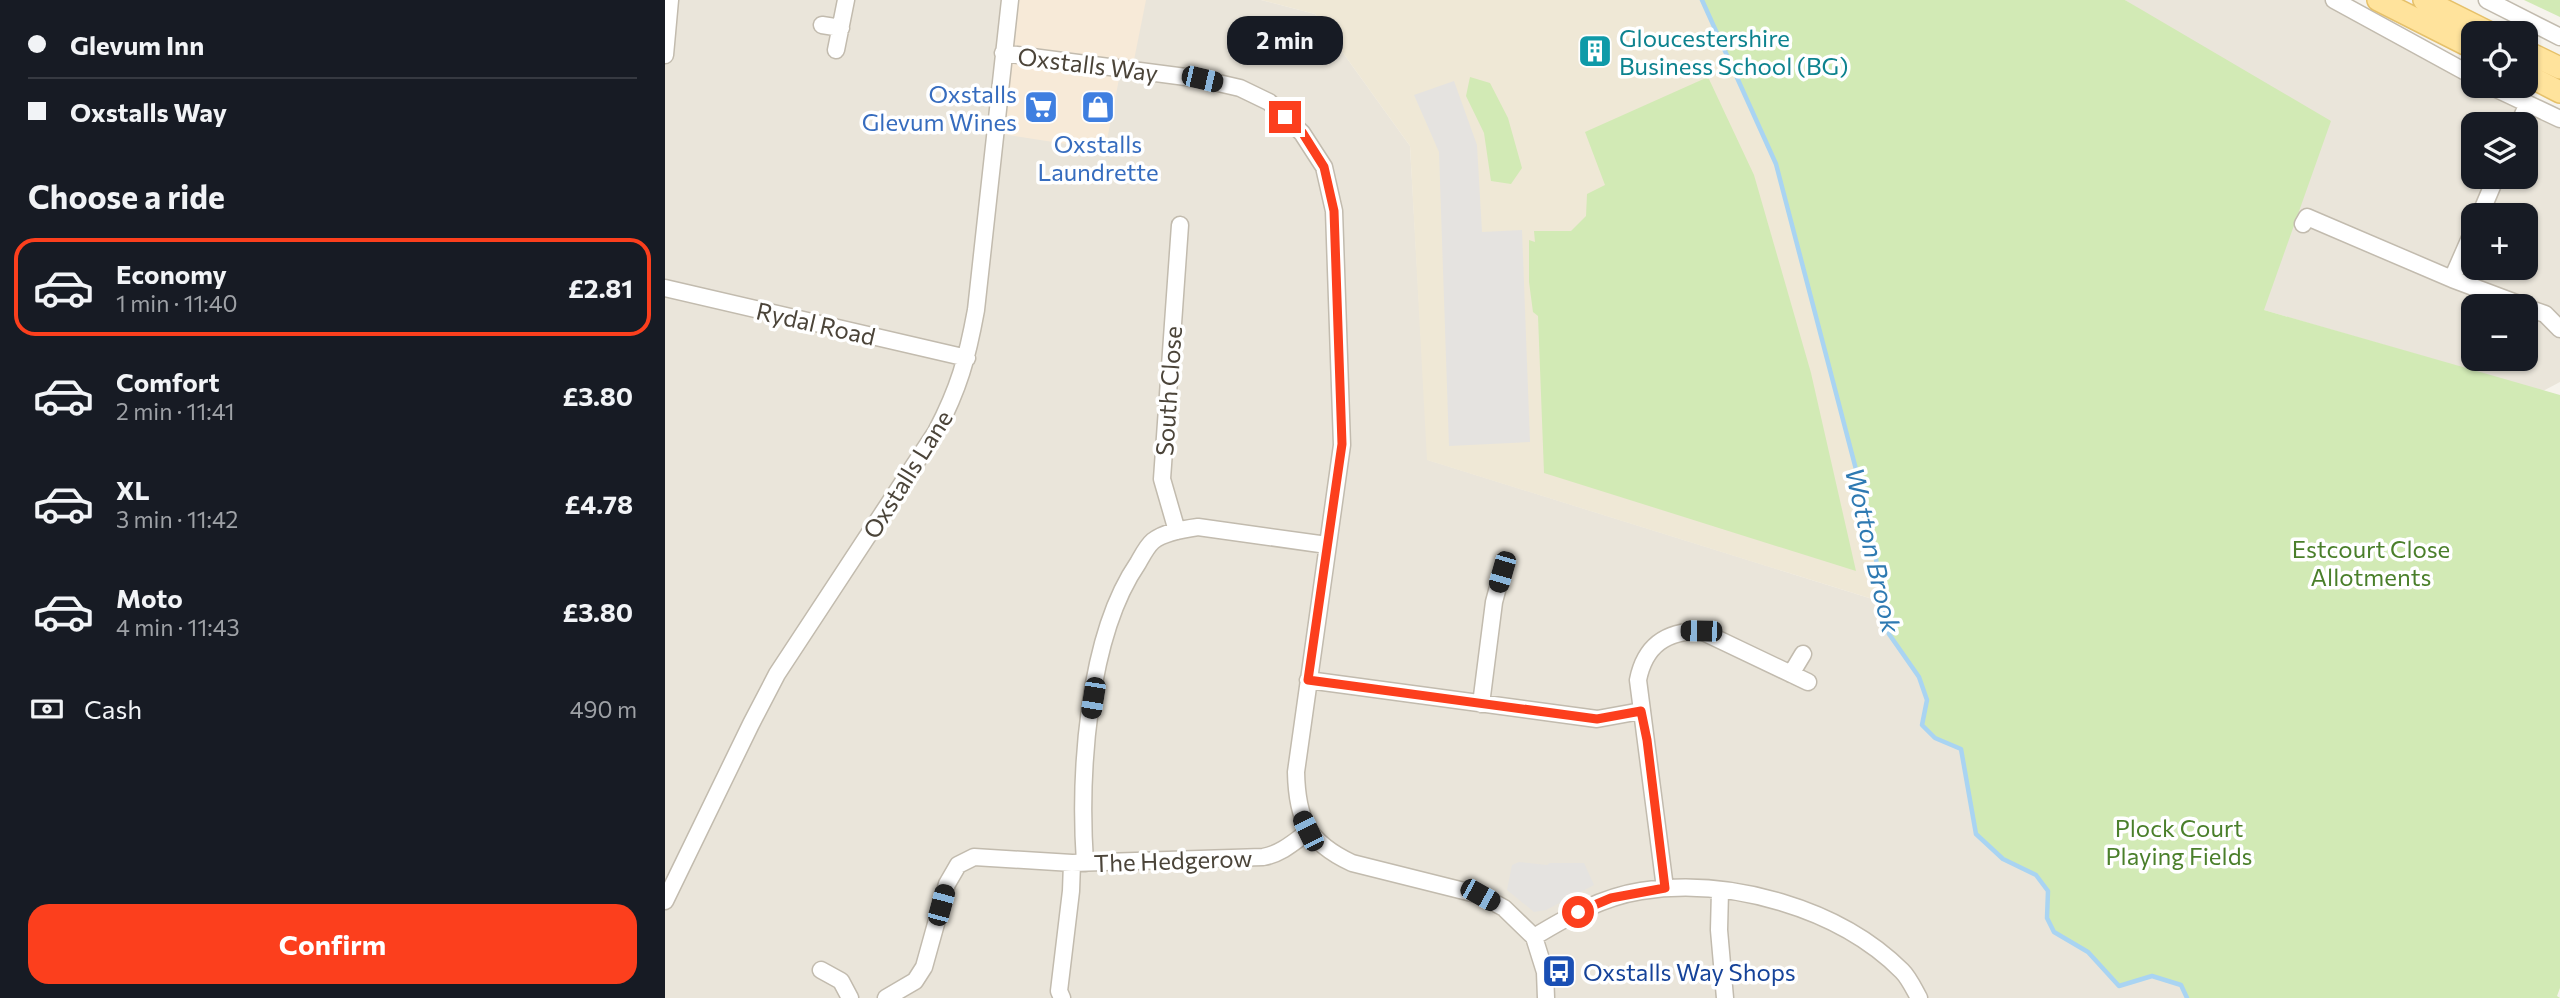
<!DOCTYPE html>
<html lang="en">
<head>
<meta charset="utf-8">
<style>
	body { margin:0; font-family:Commissioner,sans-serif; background:#20242c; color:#f1f3f6; height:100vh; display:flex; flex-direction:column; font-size:26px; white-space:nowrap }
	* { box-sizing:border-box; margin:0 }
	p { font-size:23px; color:#9ea1a6 }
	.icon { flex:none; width:38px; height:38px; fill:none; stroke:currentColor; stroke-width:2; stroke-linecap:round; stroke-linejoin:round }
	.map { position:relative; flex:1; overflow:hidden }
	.side { display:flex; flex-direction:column; background:#171b24; width:665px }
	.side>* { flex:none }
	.guide { display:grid; align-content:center; height:154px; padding:0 28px; background:#171b24 }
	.fabs { position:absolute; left:1796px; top:21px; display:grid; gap:14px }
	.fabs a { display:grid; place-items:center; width:77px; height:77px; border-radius:14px; background:#171b24; box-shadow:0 2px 5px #0004; font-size:35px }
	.end { position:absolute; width:32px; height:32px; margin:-16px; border:9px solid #fc3f1d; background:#fff; box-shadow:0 0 0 4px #fff }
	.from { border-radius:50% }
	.bubble { position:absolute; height:49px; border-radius:21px; background:#171b24; box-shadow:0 2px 5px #0004; font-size:23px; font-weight:700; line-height:49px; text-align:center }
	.car { position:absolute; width:21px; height:42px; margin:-21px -10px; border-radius:9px; box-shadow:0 0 5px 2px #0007; background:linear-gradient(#222 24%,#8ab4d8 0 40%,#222 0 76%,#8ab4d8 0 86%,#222 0) }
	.guide b { display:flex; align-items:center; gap:24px; height:66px; font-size:26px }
	.guide b+b { border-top:2px solid #363941 }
	.guide i { width:18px; height:18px; background:#f1f3f6 }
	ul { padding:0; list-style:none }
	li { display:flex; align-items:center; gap:21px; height:98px; margin:0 14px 10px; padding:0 14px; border:4px solid transparent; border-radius:21px }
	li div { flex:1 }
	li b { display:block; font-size:26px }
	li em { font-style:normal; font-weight:700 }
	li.on { border-color:#fc3f1d }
	li>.icon { width:63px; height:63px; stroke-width:1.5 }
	h2 { padding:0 28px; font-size:32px; line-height:84px }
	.pay { display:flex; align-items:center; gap:18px; height:77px; padding:0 28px; font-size:26px }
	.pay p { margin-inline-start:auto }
	.button { display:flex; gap:14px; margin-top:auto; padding:14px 28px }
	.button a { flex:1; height:80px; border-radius:21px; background:#fc3f1d; color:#fff; font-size:28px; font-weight:700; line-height:80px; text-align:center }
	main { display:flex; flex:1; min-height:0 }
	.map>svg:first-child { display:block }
</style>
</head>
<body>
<main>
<section class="side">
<div class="guide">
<b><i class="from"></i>Glevum Inn</b>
<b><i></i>Oxstalls Way</b>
</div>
<h2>Choose a ride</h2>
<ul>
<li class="on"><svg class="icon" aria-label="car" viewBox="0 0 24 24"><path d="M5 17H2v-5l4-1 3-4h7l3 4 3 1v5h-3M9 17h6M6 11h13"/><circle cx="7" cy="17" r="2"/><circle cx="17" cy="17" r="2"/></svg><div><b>Economy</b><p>1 min · 11:40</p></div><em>£2.81</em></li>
<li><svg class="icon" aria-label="car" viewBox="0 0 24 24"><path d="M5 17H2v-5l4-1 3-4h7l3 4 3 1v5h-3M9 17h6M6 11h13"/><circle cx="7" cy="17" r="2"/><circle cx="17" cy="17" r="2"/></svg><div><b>Comfort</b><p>2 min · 11:41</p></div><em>£3.80</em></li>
<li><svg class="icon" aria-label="car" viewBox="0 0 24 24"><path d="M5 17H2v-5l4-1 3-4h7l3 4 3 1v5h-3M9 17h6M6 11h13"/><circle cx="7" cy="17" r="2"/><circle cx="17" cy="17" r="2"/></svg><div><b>XL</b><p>3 min · 11:42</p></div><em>£4.78</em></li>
<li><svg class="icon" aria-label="car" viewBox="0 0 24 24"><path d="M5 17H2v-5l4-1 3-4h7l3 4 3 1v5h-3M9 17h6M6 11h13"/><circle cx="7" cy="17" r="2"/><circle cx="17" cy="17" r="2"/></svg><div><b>Moto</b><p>4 min · 11:43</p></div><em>£3.80</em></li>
</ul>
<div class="pay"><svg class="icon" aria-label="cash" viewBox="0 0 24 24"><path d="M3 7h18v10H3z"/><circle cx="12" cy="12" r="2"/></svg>Cash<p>490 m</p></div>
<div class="button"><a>Confirm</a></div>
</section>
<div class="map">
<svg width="1895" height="998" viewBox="0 0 1895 998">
	<rect width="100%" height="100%" fill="#f6f3ec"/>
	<!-- residential -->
	<path fill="#eae5da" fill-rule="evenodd" d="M 0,0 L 596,0 L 650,14 L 745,146 L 763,460 L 1217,602 L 1224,634 L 1254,677 L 1262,700 L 1258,725 L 1270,738 L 1296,749 L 1311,834 L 1338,859 L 1371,875 L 1383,891 L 1382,918 L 1389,932 L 1423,952 L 1454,986 L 1487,976 L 1516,985 L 1522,998 L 0,998 Z
		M 1460,0 L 1669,0 L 1808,76 L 1808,86 L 1825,86 L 1895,119 L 1895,382 L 1878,391 L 1599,310 L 1471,7 ZM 1808,124 L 1860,124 L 1860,177 L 1808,177 ZM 1808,215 L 1860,215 L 1860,268 L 1808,268 ZM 1808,306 L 1860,306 L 1860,359 L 1808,359 Z"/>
	<!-- commercial -->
	<path fill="#f7ead8" d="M 345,0 L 481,0 L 467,70 L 456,69 L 440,150 L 330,133 Z"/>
	<!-- education -->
	<path fill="#efe8d6" d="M 596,0 L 1037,0 L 1111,164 L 1204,519 L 1217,602 L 762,460 L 745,146 L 650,14 Z"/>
	<!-- green -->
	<path fill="#d2eab5" d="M 1037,0 L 1460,0 L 1666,121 L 1599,310 L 1895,395 L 1895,988 L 1892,996 L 1895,998 L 1522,998 L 1516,985 L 1487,976 L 1454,986 L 1423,952 L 1389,932 L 1382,918 L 1383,891 L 1371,875 L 1338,859 L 1311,834 L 1296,750 L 1270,738 L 1257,725 L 1262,700 L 1254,677 L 1224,634 L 1204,519 L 1111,164 Z
		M 1859,0 L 1895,0 L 1895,17 Z
		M 805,77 L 825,83 L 843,118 L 857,168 L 846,184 L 826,181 L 819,133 L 801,96 Z
		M 1043,77 L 1089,175 L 1146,373 L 1191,571 L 879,473 L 873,316 L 868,312 L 864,282 L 864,240 L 870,242 L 869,231 L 906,231 L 921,216 L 922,194 L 940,185 L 920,132 Z"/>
	<!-- parking -->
	<path fill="#e5e3e0" d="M 789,81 L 812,145 L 817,232 L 857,230 L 865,442 L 784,446 L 774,152 L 749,95 Z
		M 854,862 L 882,865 L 885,863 L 919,863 L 929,885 L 881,910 L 869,912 L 842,890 L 847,865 Z"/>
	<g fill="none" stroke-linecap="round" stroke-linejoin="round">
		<!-- stream -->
		<path stroke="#a9d4f2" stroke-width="4.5" d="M 1037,0 L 1111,164 L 1204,519 L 1224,634 L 1254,677 L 1262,700 L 1257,725 L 1270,738 L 1296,749 L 1311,834 L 1338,859 L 1371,875 L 1383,891 L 1382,918 L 1389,932 L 1423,952 L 1454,986 L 1487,976 L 1516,985 L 1522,998"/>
		<!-- minor casing -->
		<g stroke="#c2bbae" stroke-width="19">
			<path id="minor" d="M 1669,0 L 1808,76
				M 1822,0 L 1895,37
				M 157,25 L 176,28
				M 171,50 L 181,0
				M 338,53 L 536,79 L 575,88 L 604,102 L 637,133 L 659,167 L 669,211 L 677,445 L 631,772 C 632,819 642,842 687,863 L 815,895 L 839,908 L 869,937 L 880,972 L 881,998
				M 0,55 L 5,0
				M 1825,86 L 1895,119
				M 1854,124 L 1862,105
				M 1815,215 L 1831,177
				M 1638,224 L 1642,217 L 1787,279 L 1859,306
				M 1787,279 L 1808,231
				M 0,288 L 302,358
				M 1860,307 L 1880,314 L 1895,329
				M 512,531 L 497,479 L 515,225
				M 1126,674 L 1138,654
				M 643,680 L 932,719 L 976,711
				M 816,704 L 829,602 L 837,572
				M 420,863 C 414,775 422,637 473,563 C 477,556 482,546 488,541 C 499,532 519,529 533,527 L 662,545
				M 1000,888 L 973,680 C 980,645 1001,631 1036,631 L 1143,682
				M 1055,891 L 1054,930 L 1060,998
				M 0,901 L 86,724 L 112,674 L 271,432 C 294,388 302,359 311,310 L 345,0
				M 869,937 C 902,917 937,897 976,891 C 1064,877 1174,908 1237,971 C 1244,978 1249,989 1254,998
				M 156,970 L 176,981 L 185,998
				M 221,998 L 250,981 L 259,967 L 282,884 L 293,865 L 309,857 L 407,863 L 598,857 C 616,854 629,842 644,831
				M 397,998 L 394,991 L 406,891 L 407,863"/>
		</g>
		<!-- major casing -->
		<g stroke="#e6c16a" stroke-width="24">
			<path id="major" d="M 1713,0 L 1808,48
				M 1759,0 L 1825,33
				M 1860,51 L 1895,68
				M 1860,74 L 1895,92"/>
		</g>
		<!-- minor -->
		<use href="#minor" stroke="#fff" stroke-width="16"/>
		<!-- major -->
		<use href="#major" stroke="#ffe39c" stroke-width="21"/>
	</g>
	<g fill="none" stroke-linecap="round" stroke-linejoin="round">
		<!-- route -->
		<path stroke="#fc3f1d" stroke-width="9" d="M 620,117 L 637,132 L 659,167 L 669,211 L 677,444 L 643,680 L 932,719 L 976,711 L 982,740 L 1000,888 L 946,898 L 913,912"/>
	</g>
	<!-- icons -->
	<defs>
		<g id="building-square" transform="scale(1.75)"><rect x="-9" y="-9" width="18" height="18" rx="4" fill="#0f9aa8" stroke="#fff"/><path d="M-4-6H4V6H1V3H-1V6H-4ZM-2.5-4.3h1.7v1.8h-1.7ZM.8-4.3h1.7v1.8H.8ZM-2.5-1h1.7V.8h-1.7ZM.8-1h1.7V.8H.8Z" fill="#fff"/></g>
		<g id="supermarket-square" transform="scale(1.75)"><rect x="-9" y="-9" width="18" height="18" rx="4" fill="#3f7fe0" stroke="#fff"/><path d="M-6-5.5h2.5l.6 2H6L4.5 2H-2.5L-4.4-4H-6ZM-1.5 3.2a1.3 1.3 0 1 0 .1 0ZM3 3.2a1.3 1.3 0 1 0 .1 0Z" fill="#fff"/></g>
		<g id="shop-square" transform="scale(1.75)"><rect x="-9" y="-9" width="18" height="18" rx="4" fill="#3f7fe0" stroke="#fff"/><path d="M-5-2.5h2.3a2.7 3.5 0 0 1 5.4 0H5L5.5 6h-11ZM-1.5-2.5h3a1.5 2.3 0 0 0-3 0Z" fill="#fff"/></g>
		<g id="bus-square" transform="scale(1.75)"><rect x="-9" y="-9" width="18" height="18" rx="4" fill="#1a4fb4" stroke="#fff"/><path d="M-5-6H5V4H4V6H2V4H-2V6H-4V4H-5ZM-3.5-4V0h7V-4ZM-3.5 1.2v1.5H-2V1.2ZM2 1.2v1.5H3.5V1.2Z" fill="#fff"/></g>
	</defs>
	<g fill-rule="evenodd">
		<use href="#building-square" x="930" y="51"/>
		<use href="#supermarket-square" x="376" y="107"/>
		<use href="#shop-square" x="433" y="107"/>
		<use href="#bus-square" x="894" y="971"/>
	</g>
	<g text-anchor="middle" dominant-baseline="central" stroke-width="7" stroke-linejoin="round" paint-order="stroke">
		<!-- culture labels -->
		<g font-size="24" fill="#0d838f" stroke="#fff" text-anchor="start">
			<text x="954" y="37">Gloucestershire<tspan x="954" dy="28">Business School (BG)</tspan></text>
		</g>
		<!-- street labels -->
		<g font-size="24" fill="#4b4439" stroke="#fff">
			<text transform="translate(423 64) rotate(7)">Oxstalls Way</text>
			<text transform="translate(151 323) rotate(13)">Rydal Road</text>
			<text transform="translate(503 391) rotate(-86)">South Close</text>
			<text transform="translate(242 474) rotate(-58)">Oxstalls Lane</text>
			<text transform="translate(508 860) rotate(-2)">The Hedgerow</text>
		</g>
		<!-- shop labels -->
		<g font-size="24" fill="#366cbe" stroke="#fff" text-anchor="end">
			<text x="352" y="93">Oxstalls<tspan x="352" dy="28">Glevum Wines</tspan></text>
			<text x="433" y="143" text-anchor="middle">Oxstalls<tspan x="433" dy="28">Laundrette</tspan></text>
		</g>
		<!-- park labels -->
		<g font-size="24" fill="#4a7f2a" stroke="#fff">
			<text x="1706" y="548">Estcourt Close<tspan x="1706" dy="28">Allotments</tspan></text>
			<text x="1514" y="827">Plock Court<tspan x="1514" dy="28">Playing Fields</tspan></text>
		</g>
		<!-- transit labels -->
		<g font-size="24" fill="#164399" stroke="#fff" text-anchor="start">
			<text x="918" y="971">Oxstalls Way Shops</text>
		</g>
		<!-- water labels -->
		<g font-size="26" font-style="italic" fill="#2e7ab2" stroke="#fff">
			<text transform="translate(1209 550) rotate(77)">Wotton Brook</text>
		</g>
	</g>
</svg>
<div class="fabs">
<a><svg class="icon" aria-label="locate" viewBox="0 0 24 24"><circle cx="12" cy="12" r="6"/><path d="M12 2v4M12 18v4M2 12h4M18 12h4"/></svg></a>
<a><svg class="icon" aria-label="layers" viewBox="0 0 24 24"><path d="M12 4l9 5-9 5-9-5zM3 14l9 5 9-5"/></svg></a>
<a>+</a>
<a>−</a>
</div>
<i class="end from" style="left:913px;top:912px"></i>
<i class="end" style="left:620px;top:117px"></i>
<div class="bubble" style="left:562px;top:16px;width:116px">2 min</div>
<i class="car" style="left:537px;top:79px;rotate:103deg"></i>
<i class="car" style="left:837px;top:572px;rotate:196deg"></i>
<i class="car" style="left:1036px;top:631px;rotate:271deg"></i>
<i class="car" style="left:428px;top:698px;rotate:189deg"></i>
<i class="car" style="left:643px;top:831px;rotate:334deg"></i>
<i class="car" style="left:815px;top:895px;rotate:119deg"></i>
<i class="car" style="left:276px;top:905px;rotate:15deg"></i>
</div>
</main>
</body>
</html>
